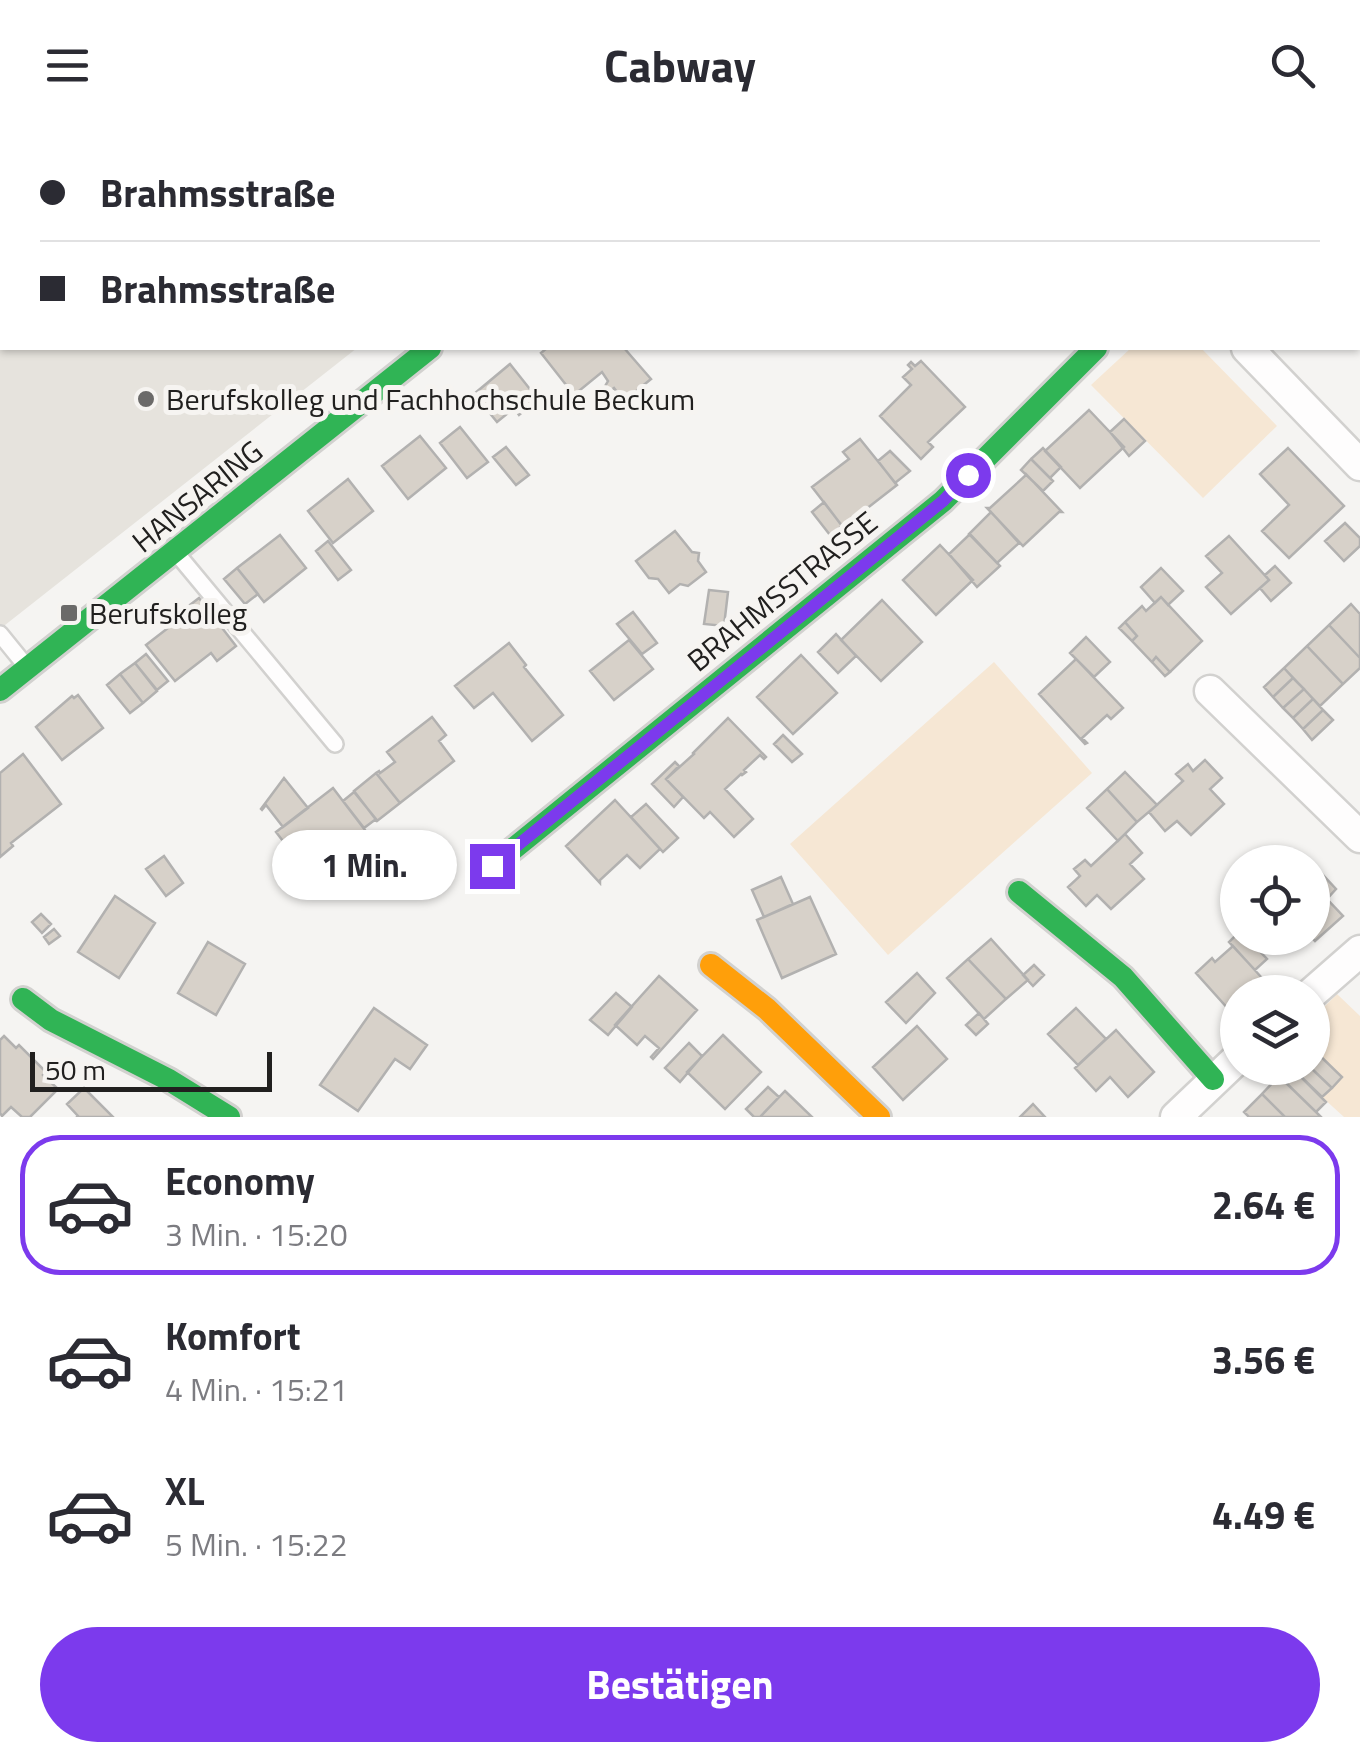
<!DOCTYPE html>
<html lang="de">
<head>
<meta charset="utf-8">
<style>
	body { margin:0; font-family:"Titillium Web",sans-serif; background:#f7f7f7; color:#2b2b33; height:100vh; display:flex; flex-direction:column; font-size:38px; white-space:nowrap }
	* { box-sizing:border-box; margin:0 }
	p { font-size:32px; color:#7c7c81 }
	.icon { flex:none; width:55px; height:55px; fill:none; stroke:currentColor; stroke-width:2; stroke-linecap:round; stroke-linejoin:round }
	.map { position:relative; height:987px; overflow:hidden }
	.drawer { display:flex; flex-direction:column; background:#fff; flex:1 }
	.drawer>* { flex:none }
	.banner { position:absolute; left:0px; top:0px; width:1360px; height:220px; box-shadow:0 2px 8px #0004; display:grid; align-content:center; height:220px; padding:0 40px; background:#fff }
	.fabs { position:absolute; left:1220px; top:715px; display:grid; gap:20px }
	.fabs a { display:grid; place-items:center; width:110px; height:110px; border-radius:50%; background:#fff; box-shadow:0 2px 8px #0004; font-size:50px }
	.scale { position:absolute; left:30px; bottom:25px; width:242px; box-sizing:border-box; padding-left:10px; border:5px solid #21201f; border-top:0; font-size:28px; line-height:35px; white-space:nowrap; color:#21201f; -webkit-text-stroke:8px #f6f4f1; paint-order:stroke }
	.end { position:absolute; width:45px; height:45px; margin:-22px; border:12px solid #7c3aed; background:#fff; box-shadow:0 0 0 5px #fff }
	.from { border-radius:50% }
	.bubble { position:absolute; height:70px; border-radius:35px; background:#fff; box-shadow:0 2px 8px #0004; font-size:32px; font-weight:700; line-height:70px; text-align:center }
	.banner b { display:flex; align-items:center; gap:35px; height:95px; font-size:38px }
	.banner b+b { border-top:2px solid #e1e1e2 }
	.banner i { width:25px; height:25px; background:#2b2b33 }
	ul { padding:18px 0 0; list-style:none }
	li { display:flex; align-items:center; gap:30px; height:140px; margin:0 20px 15px; padding:0 20px; border:5px solid transparent; border-radius:40px }
	li div { flex:1 }
	li b { display:block; font-size:38px }
	li em { font-style:normal; font-weight:700 }
	li.on { border-color:#7c3aed }
	li>.icon { width:90px; height:90px; stroke-width:1.5 }
	.action { display:flex; gap:20px; margin-top:auto; padding:20px 40px }
	.action a { flex:1; height:115px; border-radius:60px; background:#7c3aed; color:#fff; font-size:40px; font-weight:700; line-height:115px; text-align:center }
	header { display:flex; justify-content:space-between; align-items:center; height:130px; padding:0 40px; background:#fff; font-size:45px; font-weight:700 }
	.map>svg:first-child { display:block }
</style>
</head>
<body>
<header><svg class="icon" aria-label="menu" viewBox="0 0 24 24"><path d="M4 6h16M4 12h16M4 18h16"/></svg>Cabway<svg class="icon" aria-label="search" viewBox="0 0 24 24"><circle cx="10" cy="10" r="6"/><path d="M15 15l6 6"/></svg></header>
<div class="map">
<svg width="1360" height="987" viewBox="0 0 1360 987">
	<rect width="100%" height="100%" fill="#f5f4f2"/>
	<!-- built -->
	<path fill="#e6e3dd" d="M 0,0 L 537,0 L 539,2 L 2,2 L 2,218 L 357,218 L 0,499 Z"/>
	<!-- green -->
	<path fill="#f6e7d4" d="M 1131,218 L 1201,218 L 1277,296 L 1203,368 L 1091,255 Z
		M 994,532 L 1092,643 L 888,825 L 790,714 Z
		M 1337,864 L 1360,886 L 1360,987 L 1344,987 L 1322,967 L 1342,947 L 1313,919 L 1312,889 Z"/>
	<!-- building -->
	<path fill="#d7d1c9" stroke="#b2b1b0" stroke-width="2.5" d="M 0,0 L 93,0 L 95,2 L 2,2 L 2,20 L 0,17 Z
		M 142,0 L 241,0 L 243,2 L 144,2 Z
		M 886,0 L 968,0 L 966,2 L 884,2 Z
		M 1159,0 L 1215,0 L 1218,2 L 1162,2 Z
		M 1358,58 L 1360,61 L 1360,108 L 1358,108 Z
		M 0,71 L 2,74 L 2,201 L 0,203 Z
		M 547,218 L 624,218 L 651,249 L 624,271 L 614,258 L 607,263 L 604,258 L 608,251 L 602,242 L 574,265 L 541,223 Z
		M 921,231 L 965,277 L 928,312 L 933,317 L 921,329 L 880,286 L 911,255 L 903,247 L 912,239 L 908,235 L 911,232 L 915,236 Z
		M 510,234 L 533,263 L 531,264 L 536,271 L 519,285 L 514,278 L 497,292 L 474,264 Z
		M 1089,280 L 1124,317 L 1080,358 L 1045,321 Z
		M 1124,289 L 1145,311 L 1129,326 L 1110,302 Z
		M 460,297 L 488,332 L 467,348 L 440,313 Z
		M 420,306 L 446,338 L 408,369 L 382,336 Z
		M 860,309 L 897,355 L 843,397 L 812,357 L 849,329 L 843,322 Z
		M 506,317 L 529,345 L 516,355 L 493,327 Z
		M 1043,318 L 1061,337 L 1050,348 L 1031,329 Z
		M 1288,318 L 1344,376 L 1289,428 L 1262,401 L 1289,375 L 1260,344 Z
		M 890,321 L 910,341 L 895,353 L 878,331 Z
		M 1031,329 L 1053,351 L 1043,361 L 1021,340 Z
		M 1025,343 L 1062,382 L 1059,382 L 1023,416 L 987,378 L 990,378 L 1026,345 Z
		M 348,349 L 373,381 L 333,413 L 308,381 Z
		M 824,372 L 842,396 L 830,405 L 812,382 Z
		M 991,382 L 1019,413 L 997,433 L 969,404 Z
		M 1345,393 L 1360,408 L 1360,416 L 1344,431 L 1325,411 Z
		M 675,401 L 692,422 L 699,423 L 698,431 L 706,442 L 688,456 L 680,454 L 669,463 L 658,449 L 649,448 L 636,431 Z
		M 970,404 L 1000,436 L 977,457 L 949,424 Z
		M 280,405 L 306,438 L 264,472 L 237,438 Z
		M 1229,406 L 1269,450 L 1231,484 L 1206,457 L 1222,443 L 1206,426 Z
		M 328,411 L 351,440 L 338,450 L 316,421 Z
		M 940,415 L 973,450 L 936,485 L 903,450 Z
		M 1275,436 L 1291,453 L 1271,471 L 1260,458 L 1269,450 L 1265,445 Z
		M 237,438 L 258,464 L 245,474 L 224,449 Z
		M 1161,438 L 1183,461 L 1168,475 L 1161,467 L 1155,473 L 1141,457 Z
		M 709,460 L 728,462 L 724,496 L 704,494 Z
		M 1161,467 L 1202,511 L 1170,542 L 1156,527 L 1152,532 L 1132,511 L 1137,506 L 1125,492 L 1142,476 L 1146,481 Z
		M 199,468 L 236,516 L 217,531 L 211,523 L 175,551 L 146,515 L 168,498 L 165,494 Z
		M 882,470 L 922,512 L 881,551 L 841,510 Z
		M 1351,474 L 1360,484 L 1360,528 L 1329,495 Z
		M 633,482 L 657,513 L 642,524 L 617,494 Z
		M 1125,492 L 1137,506 L 1132,511 L 1119,498 Z
		M 1329,495 L 1360,528 L 1360,538 L 1343,554 L 1307,516 Z
		M 836,504 L 856,526 L 838,543 L 818,522 Z
		M 1086,507 L 1110,532 L 1094,547 L 1070,523 Z
		M 629,510 L 653,539 L 614,570 L 590,541 Z
		M 509,513 L 526,535 L 524,537 L 563,585 L 532,611 L 493,563 L 474,578 L 455,556 Z
		M 1307,516 L 1343,554 L 1320,576 L 1284,538 Z
		M 146,524 L 168,551 L 157,560 L 135,533 Z
		M 801,525 L 837,563 L 793,604 L 757,567 Z
		M 1156,527 L 1170,542 L 1165,546 L 1152,532 Z
		M 1076,529 L 1123,578 L 1111,589 L 1107,585 L 1082,608 L 1087,613 L 1085,614 L 1039,564 Z
		M 135,533 L 157,561 L 143,573 L 120,544 Z
		M 1284,538 L 1293,548 L 1273,567 L 1264,557 Z
		M 120,544 L 143,573 L 130,583 L 107,555 Z
		M 1293,548 L 1304,559 L 1283,578 L 1273,567 Z
		M 1304,559 L 1313,569 L 1293,588 L 1283,578 Z
		M 78,565 L 103,598 L 62,630 L 36,597 L 72,566 L 74,568 Z
		M 1313,569 L 1323,580 L 1303,599 L 1293,588 Z
		M 1323,580 L 1333,590 L 1312,610 L 1303,599 Z
		M 432,587 L 446,605 L 439,611 L 454,631 L 400,673 L 376,643 L 379,641 L 380,643 L 395,632 L 387,622 Z
		M 728,588 L 766,627 L 764,629 L 760,625 L 744,640 L 746,642 L 742,645 L 741,644 L 725,659 L 753,689 L 734,707 L 710,682 L 704,688 L 666,649 L 694,624 L 693,623 Z
		M 783,605 L 802,624 L 792,632 L 774,614 Z
		M 23,624 L 61,674 L 11,713 L 13,716 L 0,727 L 0,643 Z
		M 1205,630 L 1222,648 L 1210,659 L 1224,674 L 1191,705 L 1177,691 L 1165,701 L 1149,682 L 1183,651 L 1176,644 L 1188,634 L 1193,641 Z
		M 675,632 L 679,636 L 666,649 L 683,667 L 674,677 L 652,654 Z
		M 1125,642 L 1157,675 L 1137,692 L 1107,659 Z
		M 376,643 L 400,673 L 377,691 L 354,661 Z
		M 284,648 L 308,678 L 283,697 L 266,675 L 262,680 L 261,679 Z
		M 333,658 L 368,704 L 349,719 L 340,709 L 321,724 L 318,721 L 302,733 L 311,744 L 309,745 L 276,702 Z
		M 1107,659 L 1137,692 L 1118,711 L 1087,678 Z
		M 354,662 L 376,689 L 364,698 L 343,671 Z
		M 615,670 L 660,719 L 640,738 L 627,725 L 600,750 L 600,753 L 566,716 Z
		M 646,674 L 678,708 L 663,722 L 631,687 Z
		M 1125,704 L 1142,723 L 1130,734 L 1144,749 L 1111,779 L 1097,765 L 1086,776 L 1068,757 L 1080,746 L 1074,739 L 1085,730 L 1091,736 Z
		M 1262,720 L 1274,732 L 1249,732 Z
		M 164,726 L 183,753 L 166,766 L 146,739 Z
		M 1312,733 L 1336,759 L 1327,769 L 1343,786 L 1315,811 L 1312,808 Z
		M 781,747 L 793,774 L 764,787 L 752,760 Z
		M 115,766 L 155,793 L 119,848 L 78,822 Z
		M 810,767 L 836,824 L 782,848 L 757,790 Z
		M 41,784 L 51,794 L 42,803 L 32,792 Z
		M 54,799 L 60,806 L 49,814 L 44,807 Z
		M 1238,803 L 1238,808 L 1247,808 L 1267,829 L 1255,840 L 1229,812 Z
		M 991,809 L 1028,850 L 1006,869 L 968,829 Z
		M 208,812 L 245,834 L 216,885 L 178,863 Z
		M 1233,816 L 1262,848 L 1245,862 L 1238,862 L 1238,876 L 1231,882 L 1196,843 L 1212,828 L 1215,832 Z
		M 968,829 L 1006,869 L 984,889 L 947,848 Z
		M 1034,835 L 1044,845 L 1033,856 L 1023,845 Z
		M 917,843 L 935,863 L 906,893 L 886,872 Z
		M 659,846 L 697,880 L 653,929 L 651,927 L 659,918 L 645,906 L 637,915 L 615,895 Z
		M 616,863 L 632,877 L 608,905 L 590,890 Z
		M 374,878 L 427,915 L 410,939 L 395,929 L 358,981 L 320,955 Z
		M 1076,878 L 1106,909 L 1078,935 L 1048,904 Z
		M 979,883 L 988,894 L 976,905 L 966,895 Z
		M 917,896 L 947,929 L 903,970 L 873,937 Z
		M 1116,900 L 1154,942 L 1128,967 L 1110,947 L 1096,961 L 1075,938 Z
		M 723,905 L 761,942 L 725,979 L 687,942 Z
		M 4,906 L 16,918 L 19,915 L 46,942 L 43,945 L 58,959 L 30,987 L 22,987 L 11,977 L 2,986 L 0,983 L 0,910 Z
		M 689,913 L 702,926 L 680,952 L 665,938 Z
		M 1313,919 L 1342,947 L 1332,958 L 1311,938 Z
		M 1295,938 L 1311,938 L 1332,958 L 1322,967 L 1293,939 Z
		M 1293,939 L 1326,972 L 1316,982 L 1283,950 Z
		M 1279,946 L 1316,982 L 1321,987 L 1285,987 L 1262,964 Z
		M 768,957 L 779,967 L 760,987 L 754,987 L 746,979 Z
		M 84,958 L 113,987 L 77,987 L 78,986 L 67,974 Z
		M 785,961 L 812,987 L 760,987 Z
		M 1262,964 L 1285,987 L 1249,987 L 1244,982 Z
		M 1033,974 L 1045,987 L 1020,987 Z"/>
	<g fill="none" stroke-linecap="round" stroke-linejoin="round">
		<!-- lane casing -->
		<g stroke="#d2d1cf" stroke-width="20">
			<path id="lane" d="M 178,425 L 335,614
				M 0,504 L 26,536"/>
		</g>
		<!-- street casing -->
		<g stroke="#d2d1cf" stroke-width="35">
			<path id="street" d="M 1045,0 L 1047,2
				M 1348,2 L 1351,0
				M 1247,218 L 1360,335
				M 1210,561 L 1360,707
				M 1312,863 L 1360,821
				M 1176,987 L 1238,928"/>
		</g>
		<!-- fast casing -->
		<g stroke="#d2d1cf" stroke-width="28">
			<path id="fast" d="M 703,2 L 707,0
				M 0,560 L 430,218
				M 492,736 L 943,371 L 1096,218
				M 1019,762 L 1123,847 L 1213,949
				M 23,869 L 51,890 L 169,950 L 229,987"/>
		</g>
		<!-- slow casing -->
		<g stroke="#d2d1cf" stroke-width="28">
			<path id="slow" d="M 711,835 L 767,879 L 879,987"/>
		</g>
		<!-- lane -->
		<use href="#lane" stroke="#fefdfd" stroke-width="15"/>
		<!-- street -->
		<use href="#street" stroke="#fefdfd" stroke-width="30"/>
		<!-- fast -->
		<use href="#fast" stroke="#30b455" stroke-width="22"/>
		<!-- slow -->
		<use href="#slow" stroke="#ff9f0a" stroke-width="22"/>
	</g>
	<g fill="none" stroke-linecap="round" stroke-linejoin="round">
		<!-- route -->
		<path stroke="#7c3aed" stroke-width="12" d="M 492,736 L 943,371 L 968,345"/>
	</g>
	<!-- markers -->
	<g fill="#6b6a69" stroke="#f6f4f1" stroke-width="4">
		<circle cx="146" cy="269" r="10"/>
		<rect x="59" y="473" width="20" height="20" rx="5"/>
	</g>
	<g text-anchor="middle" dominant-baseline="central" stroke-width="10" stroke-linejoin="round" paint-order="stroke">
		<!-- poi labels -->
		<g font-size="30" fill="#21201f" stroke="#f6f4f1" text-anchor="start">
			<text x="166" y="269">Berufskolleg und Fachhochschule Beckum</text>
			<text x="89" y="483">Berufskolleg</text>
		</g>
		<!-- street labels -->
		<g font-size="30" fill="#21201f" stroke="#f6f4f1">
			<text transform="translate(197 366) rotate(-39)">HANSARING</text>
			<text transform="translate(782 461) rotate(-39)">BRAHMSSTRASSE</text>
		</g>
	</g>
</svg>
<div class="fabs">
<a><svg class="icon" aria-label="locate" viewBox="0 0 24 24"><circle cx="12" cy="12" r="6"/><path d="M12 2v4M12 18v4M2 12h4M18 12h4"/></svg></a>
<a><svg class="icon" aria-label="layers" viewBox="0 0 24 24"><path d="M12 4l9 5-9 5-9-5zM3 14l9 5 9-5"/></svg></a>
</div>
<div class="scale">50 m</div>
<i class="end from" style="left:968px;top:345px"></i>
<i class="end" style="left:492px;top:736px"></i>
<div class="bubble" style="left:272px;top:700px;width:185px">1 Min.</div>
<div class="banner">
<b><i class="from"></i>Brahmsstraße</b>
<b><i></i>Brahmsstraße</b>
</div>
</div>
<section class="drawer">
<ul>
<li class="on"><svg class="icon" aria-label="car" viewBox="0 0 24 24"><path d="M5 17H2v-5l4-1 3-4h7l3 4 3 1v5h-3M9 17h6M6 11h13"/><circle cx="7" cy="17" r="2"/><circle cx="17" cy="17" r="2"/></svg><div><b>Economy</b><p>3 Min. · 15:20</p></div><em>2.64 €</em></li>
<li><svg class="icon" aria-label="car" viewBox="0 0 24 24"><path d="M5 17H2v-5l4-1 3-4h7l3 4 3 1v5h-3M9 17h6M6 11h13"/><circle cx="7" cy="17" r="2"/><circle cx="17" cy="17" r="2"/></svg><div><b>Komfort</b><p>4 Min. · 15:21</p></div><em>3.56 €</em></li>
<li><svg class="icon" aria-label="car" viewBox="0 0 24 24"><path d="M5 17H2v-5l4-1 3-4h7l3 4 3 1v5h-3M9 17h6M6 11h13"/><circle cx="7" cy="17" r="2"/><circle cx="17" cy="17" r="2"/></svg><div><b>XL</b><p>5 Min. · 15:22</p></div><em>4.49 €</em></li>
</ul>
<div class="action"><a>Bestätigen</a></div>
</section>
</body>
</html>
